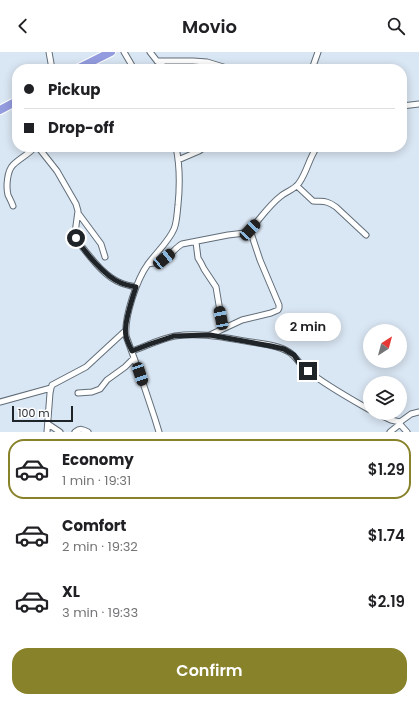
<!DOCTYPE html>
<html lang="en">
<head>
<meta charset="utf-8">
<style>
	body { margin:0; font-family:Poppins,sans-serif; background:#f2f2f2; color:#202124; height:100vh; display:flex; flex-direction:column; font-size:15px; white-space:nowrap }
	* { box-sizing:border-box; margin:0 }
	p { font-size:13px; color:#757577 }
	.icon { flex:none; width:22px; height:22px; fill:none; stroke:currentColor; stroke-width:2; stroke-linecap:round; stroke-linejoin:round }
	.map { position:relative; height:380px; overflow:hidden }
	.side { display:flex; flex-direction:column; background:#fff; flex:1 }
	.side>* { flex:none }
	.guide { position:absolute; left:12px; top:12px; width:395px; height:88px; border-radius:16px; box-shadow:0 2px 10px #0003; display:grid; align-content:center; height:88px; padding:0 12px; background:#fff }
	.needle { width:26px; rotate:36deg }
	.controls { position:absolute; left:363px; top:272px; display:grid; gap:8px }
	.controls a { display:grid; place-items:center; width:44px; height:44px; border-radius:50%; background:#fff; box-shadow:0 2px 10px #0003; font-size:20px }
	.scale { position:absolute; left:12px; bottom:10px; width:61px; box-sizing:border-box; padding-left:4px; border:2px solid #1f2429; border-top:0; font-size:11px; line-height:14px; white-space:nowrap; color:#1f2429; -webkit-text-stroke:3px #fff; paint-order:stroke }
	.end { position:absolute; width:18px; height:18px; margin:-9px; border:5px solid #1f2429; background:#fff; box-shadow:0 0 0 2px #fff }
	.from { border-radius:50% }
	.bubble { position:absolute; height:28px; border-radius:14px; background:#fff; box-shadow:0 2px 10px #0003; font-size:13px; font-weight:600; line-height:28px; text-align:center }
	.car { position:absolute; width:12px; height:24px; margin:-12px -6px; border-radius:5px; box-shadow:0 0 3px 1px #0007; background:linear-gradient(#222 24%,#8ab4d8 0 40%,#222 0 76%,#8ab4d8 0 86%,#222 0) }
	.guide b { display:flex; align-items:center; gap:14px; height:38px; font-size:15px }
	.guide b+b { border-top:1px solid #e0e0e0 }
	.guide i { width:10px; height:10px; background:#202124 }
	ul { padding:7px 0 0; list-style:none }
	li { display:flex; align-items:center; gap:12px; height:60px; margin:0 8px 6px; padding:0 4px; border:2px solid transparent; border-radius:16px }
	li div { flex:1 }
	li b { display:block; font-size:15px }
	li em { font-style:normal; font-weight:600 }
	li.on { border-color:#88822a }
	li>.icon { width:36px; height:36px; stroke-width:1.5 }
	.cta { display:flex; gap:8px; margin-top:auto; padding:8px 12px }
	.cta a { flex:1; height:46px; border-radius:16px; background:#88822a; color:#fff; font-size:16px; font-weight:600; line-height:46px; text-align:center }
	header { display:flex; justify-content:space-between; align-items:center; height:52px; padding:0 12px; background:#fff; font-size:18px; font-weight:600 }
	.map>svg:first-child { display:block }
</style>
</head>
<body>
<header><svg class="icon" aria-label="back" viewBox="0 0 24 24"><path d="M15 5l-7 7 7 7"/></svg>Movio<svg class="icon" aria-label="search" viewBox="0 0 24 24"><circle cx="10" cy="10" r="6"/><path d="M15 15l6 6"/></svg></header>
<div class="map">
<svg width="419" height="380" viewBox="0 0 419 380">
	<rect width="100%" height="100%" fill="#d9e6f3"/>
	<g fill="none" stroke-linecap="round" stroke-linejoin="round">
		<!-- minor casing -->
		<g stroke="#616d78" stroke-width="7">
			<path id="minor" d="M 49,0 L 52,17
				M 124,0 L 134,17
				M 150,0 L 157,9 L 167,17
				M 157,9 L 193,9 L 207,10 L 230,17
				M 312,17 L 318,0
				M 402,54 L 419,52
				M 38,95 L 57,119 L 76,152 L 78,159 L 75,181 L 75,185 L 78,190 C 90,204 103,224 121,231 C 126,233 131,234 136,235
				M 178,108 L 199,99 L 205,95
				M 297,134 L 313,149 C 324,150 326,148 336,155 L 366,183
				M 13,154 C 12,151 10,147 8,143 C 6,135 7,119 13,113 C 20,106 29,102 35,95
				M 78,161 L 101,192 L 105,205
				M 196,190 L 198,206 L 201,211 L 204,217 L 216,235 L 223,277
				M 148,212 C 154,211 159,210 164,207 C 171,203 175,196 182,192 L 228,183 L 245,181 L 250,178 C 260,167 269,153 281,144 C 287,139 294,138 299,131 C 307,120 309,106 317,95
				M 210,283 L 242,268 L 271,261 L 278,258 L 279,256 L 279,253 L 260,208 L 250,178
				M 132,299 C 146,294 160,287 175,284 C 201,280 226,286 251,290 C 263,292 278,293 289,300 C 297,305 300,314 308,319 C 327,334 349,346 370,358
				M 78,341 L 92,340 L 100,337 L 107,328 L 125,315 L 134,306
				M 0,350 L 51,336
				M 376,361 L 391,368 L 400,370 L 411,362 L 419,360
				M 398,370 L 407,380
				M 48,372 L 60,380
				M 47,380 L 50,341 L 51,336 L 52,333 L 86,315 L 125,279
				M 75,380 C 80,376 83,377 88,380
				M 159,380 L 155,367 L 140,322 L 126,284 C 124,265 137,227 148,212 C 156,201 169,189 174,177 C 177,170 177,161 178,153 C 180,133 180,114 176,95
				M 390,380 L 400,372"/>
		</g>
		<!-- trunk casing -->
		<g stroke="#fff" stroke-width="10">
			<path id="trunk" d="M 77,17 L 111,0
				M 0,58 L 17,49"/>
		</g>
		<!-- minor -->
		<use href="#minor" stroke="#fff" stroke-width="5"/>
		<!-- trunk -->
		<use href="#trunk" stroke="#939cdf" stroke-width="8"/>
	</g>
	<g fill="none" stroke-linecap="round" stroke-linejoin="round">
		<!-- route -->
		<path stroke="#1f2429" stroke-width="5" d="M 76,186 C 84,199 105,225 121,231 C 126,233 131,234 136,235 C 132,247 123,273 126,284 C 127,289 130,295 132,299 L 150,292 L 174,284 L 210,283 L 271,294 L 284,297 L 294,303 L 300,312 L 308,319"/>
	</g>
</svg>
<div class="controls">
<a><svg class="needle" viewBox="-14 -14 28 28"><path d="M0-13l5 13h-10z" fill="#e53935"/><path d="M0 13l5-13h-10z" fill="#757577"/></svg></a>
<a><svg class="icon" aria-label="layers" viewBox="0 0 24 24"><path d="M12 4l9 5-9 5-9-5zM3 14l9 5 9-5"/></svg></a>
</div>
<div class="scale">100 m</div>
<i class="end from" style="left:76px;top:186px"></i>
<i class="end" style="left:308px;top:319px"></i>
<div class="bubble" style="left:275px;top:261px;width:66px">2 min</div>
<i class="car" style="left:250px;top:178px;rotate:43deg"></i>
<i class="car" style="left:164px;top:207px;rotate:51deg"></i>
<i class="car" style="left:221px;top:266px;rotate:349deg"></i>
<i class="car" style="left:140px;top:322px;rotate:162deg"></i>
<div class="guide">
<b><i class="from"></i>Pickup</b>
<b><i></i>Drop-off</b>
</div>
</div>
<section class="side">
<ul>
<li class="on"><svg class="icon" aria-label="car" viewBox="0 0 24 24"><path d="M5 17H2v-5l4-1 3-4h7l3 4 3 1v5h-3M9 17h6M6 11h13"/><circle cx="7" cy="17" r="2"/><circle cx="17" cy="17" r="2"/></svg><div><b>Economy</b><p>1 min · 19:31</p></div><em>$1.29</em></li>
<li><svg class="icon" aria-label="car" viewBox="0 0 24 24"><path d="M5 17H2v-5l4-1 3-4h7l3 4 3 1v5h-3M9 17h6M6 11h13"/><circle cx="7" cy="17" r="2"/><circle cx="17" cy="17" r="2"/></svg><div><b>Comfort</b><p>2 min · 19:32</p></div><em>$1.74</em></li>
<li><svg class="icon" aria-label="car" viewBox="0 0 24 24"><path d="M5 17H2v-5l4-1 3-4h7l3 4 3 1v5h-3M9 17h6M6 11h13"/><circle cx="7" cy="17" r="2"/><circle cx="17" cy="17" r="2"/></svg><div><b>XL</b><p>3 min · 19:33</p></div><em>$2.19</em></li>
</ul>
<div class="cta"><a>Confirm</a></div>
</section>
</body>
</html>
